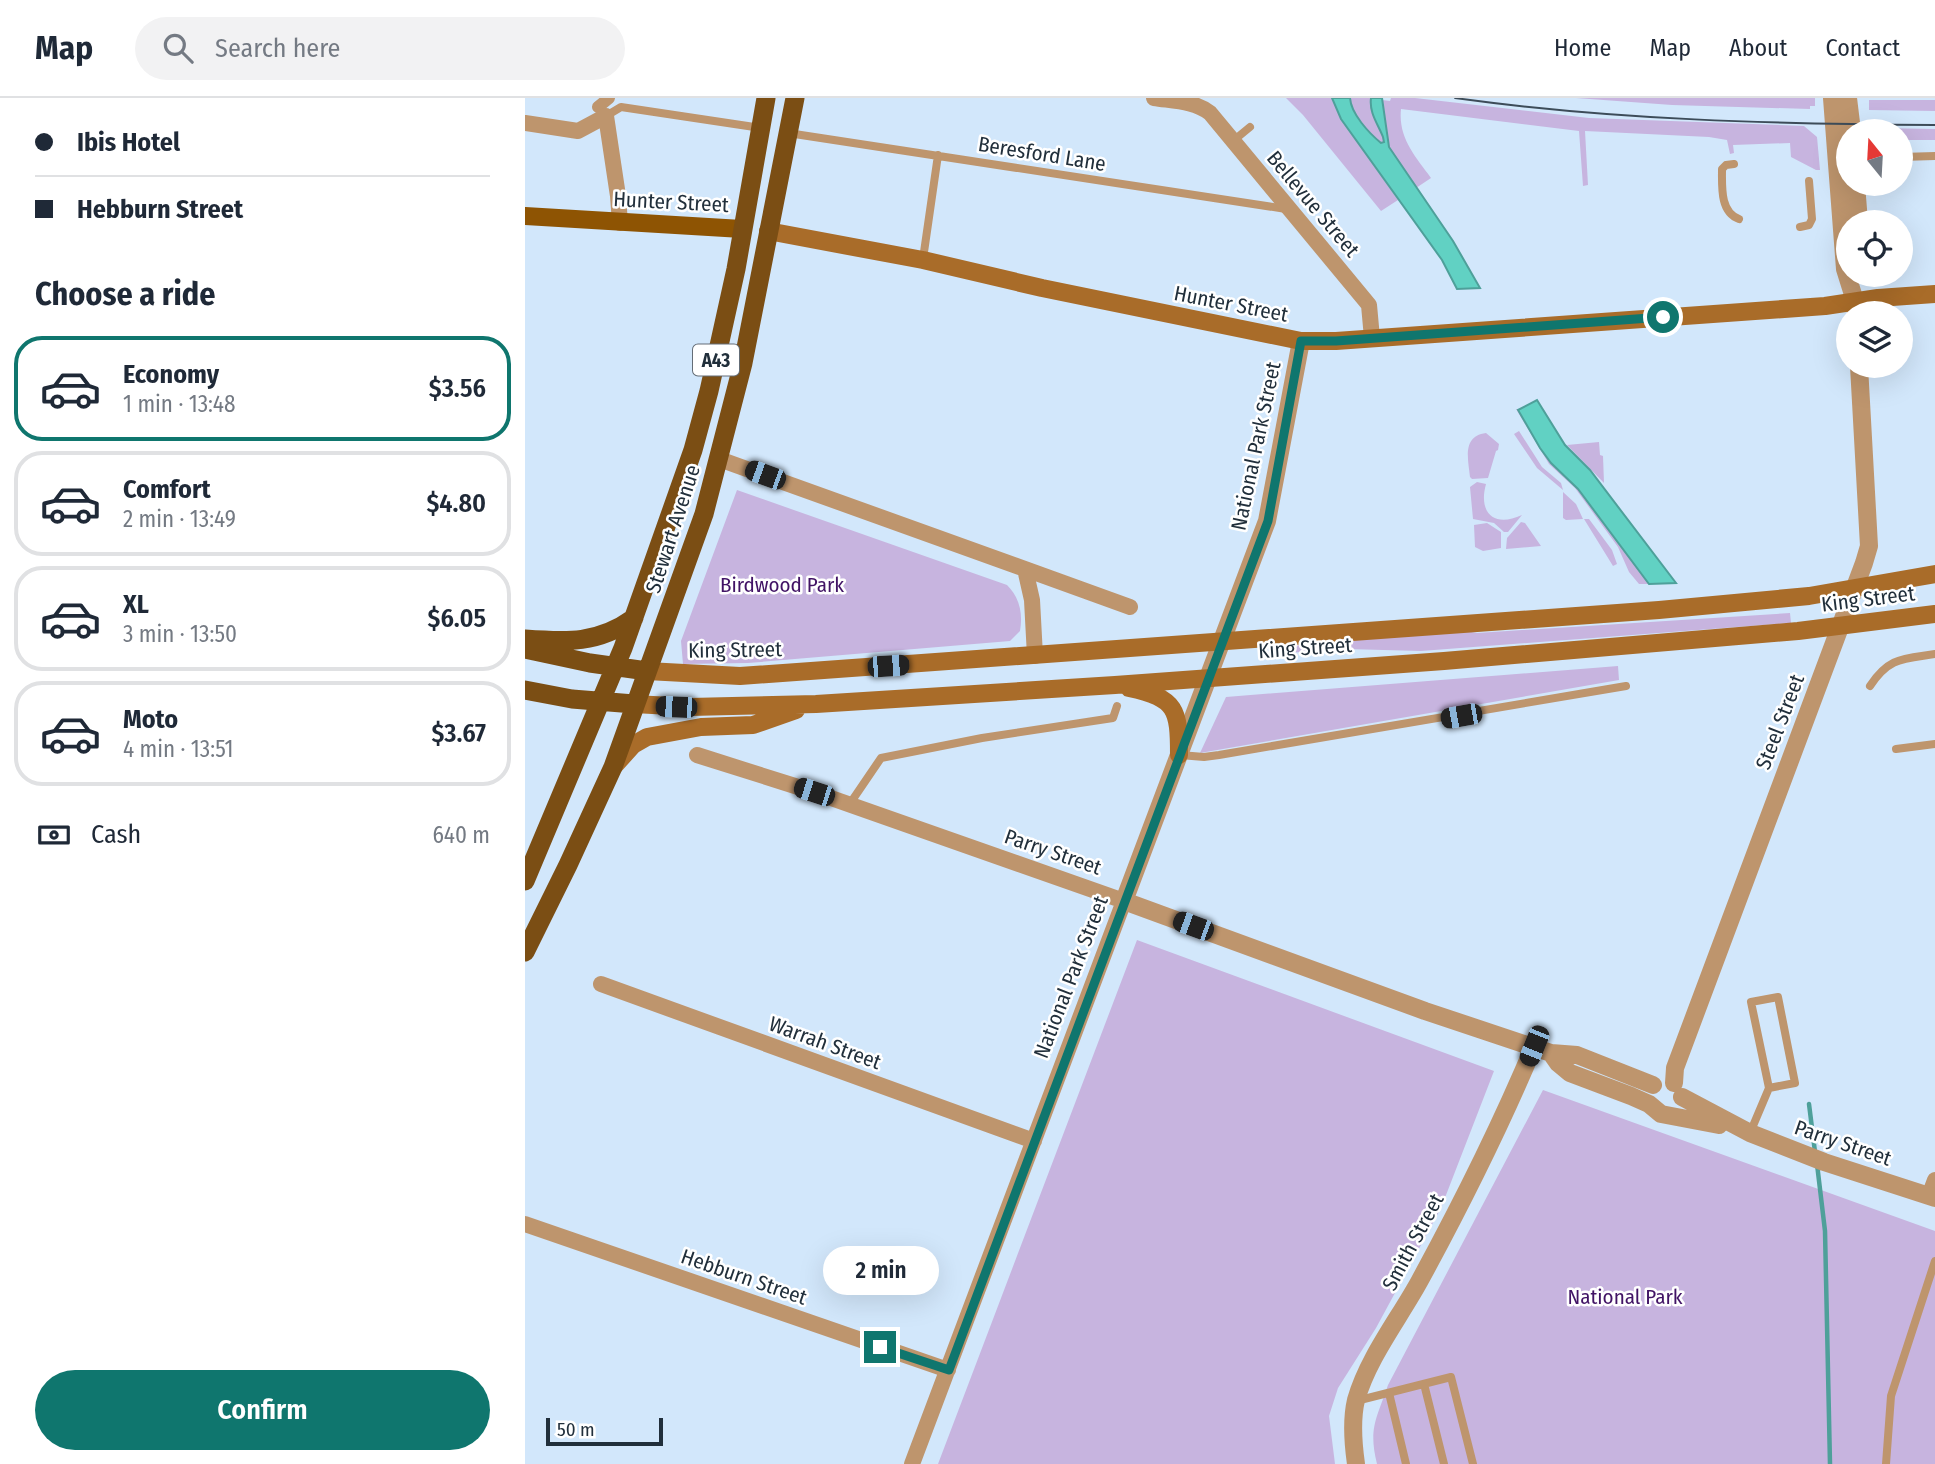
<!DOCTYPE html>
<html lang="en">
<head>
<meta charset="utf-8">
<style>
	body { margin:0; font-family:"Fira Sans Condensed",sans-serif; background:#f2f2f3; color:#1f2937; height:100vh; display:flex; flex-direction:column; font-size:26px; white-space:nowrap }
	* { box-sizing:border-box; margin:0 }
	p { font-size:23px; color:#747a83 }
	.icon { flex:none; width:38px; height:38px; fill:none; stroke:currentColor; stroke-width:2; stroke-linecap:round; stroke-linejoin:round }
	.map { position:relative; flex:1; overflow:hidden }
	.drawer { display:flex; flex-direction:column; background:#fff; width:525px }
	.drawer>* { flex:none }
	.guide { display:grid; align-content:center; height:154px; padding:0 35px; background:#fff }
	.needle { width:46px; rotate:342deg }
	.controls { position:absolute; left:1311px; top:21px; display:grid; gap:14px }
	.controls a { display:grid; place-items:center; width:77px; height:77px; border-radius:50%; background:#fff; box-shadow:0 7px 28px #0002; font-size:35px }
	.scale { position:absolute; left:21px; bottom:18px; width:117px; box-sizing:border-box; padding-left:7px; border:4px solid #212f3b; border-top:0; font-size:19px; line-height:24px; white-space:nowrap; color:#212f3b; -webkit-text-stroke:5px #fff; paint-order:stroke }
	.end { position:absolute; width:32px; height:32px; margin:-16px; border:9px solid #0f766e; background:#fff; box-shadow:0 0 0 4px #fff }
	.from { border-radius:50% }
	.bubble { position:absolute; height:49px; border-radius:24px; background:#fff; box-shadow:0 7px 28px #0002; font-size:23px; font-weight:600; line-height:49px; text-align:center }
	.car { position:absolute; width:21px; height:42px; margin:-21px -10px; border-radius:9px; box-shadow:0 0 5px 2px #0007; background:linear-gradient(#222 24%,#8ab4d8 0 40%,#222 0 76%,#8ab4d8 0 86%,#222 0) }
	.guide b { display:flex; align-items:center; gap:24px; height:66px; font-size:26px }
	.guide b+b { border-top:2px solid #e0e1e3 }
	.guide i { width:18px; height:18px; background:#1f2937 }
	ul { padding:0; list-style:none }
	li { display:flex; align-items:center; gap:21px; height:105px; margin:0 14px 10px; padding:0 21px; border:4px solid #e0e1e3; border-radius:28px }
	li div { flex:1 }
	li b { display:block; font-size:26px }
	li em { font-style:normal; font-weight:600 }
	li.active { border-color:#0f766e }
	li>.icon { width:63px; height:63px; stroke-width:1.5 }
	h2 { padding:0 35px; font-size:32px; line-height:84px }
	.pay { display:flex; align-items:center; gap:18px; height:77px; padding:0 35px; font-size:26px }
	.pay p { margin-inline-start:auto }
	.action { display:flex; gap:14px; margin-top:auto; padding:14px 35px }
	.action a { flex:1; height:80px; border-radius:42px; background:#0f766e; color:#fff; font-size:28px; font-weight:600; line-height:80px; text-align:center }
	header { display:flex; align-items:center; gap:42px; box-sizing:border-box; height:98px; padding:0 35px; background:#fff; border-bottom:2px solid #e0e1e3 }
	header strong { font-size:33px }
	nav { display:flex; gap:38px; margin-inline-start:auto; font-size:24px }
	.search { width:490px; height:63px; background:#f2f2f3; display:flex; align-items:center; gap:18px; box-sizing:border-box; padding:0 24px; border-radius:38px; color:#747a83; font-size:26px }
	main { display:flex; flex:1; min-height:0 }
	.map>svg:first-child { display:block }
</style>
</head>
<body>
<header>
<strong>Map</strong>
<div class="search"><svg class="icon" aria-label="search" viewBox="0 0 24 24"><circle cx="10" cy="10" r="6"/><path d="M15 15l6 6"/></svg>Search here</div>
<nav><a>Home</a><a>Map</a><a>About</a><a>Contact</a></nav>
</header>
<main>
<section class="drawer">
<div class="guide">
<b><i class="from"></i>Ibis Hotel</b>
<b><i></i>Hebburn Street</b>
</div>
<h2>Choose a ride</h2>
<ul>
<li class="active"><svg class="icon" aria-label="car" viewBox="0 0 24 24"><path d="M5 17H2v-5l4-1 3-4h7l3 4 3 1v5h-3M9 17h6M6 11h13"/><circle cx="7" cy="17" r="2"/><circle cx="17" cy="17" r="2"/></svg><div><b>Economy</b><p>1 min · 13:48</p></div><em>$3.56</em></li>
<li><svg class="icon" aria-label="car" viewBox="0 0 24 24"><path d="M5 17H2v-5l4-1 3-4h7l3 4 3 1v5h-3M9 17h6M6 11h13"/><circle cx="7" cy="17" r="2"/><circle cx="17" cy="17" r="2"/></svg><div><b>Comfort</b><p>2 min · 13:49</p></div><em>$4.80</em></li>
<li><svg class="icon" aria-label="car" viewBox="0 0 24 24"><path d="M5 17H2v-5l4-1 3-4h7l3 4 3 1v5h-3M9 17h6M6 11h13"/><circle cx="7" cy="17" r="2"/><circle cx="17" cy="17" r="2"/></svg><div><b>XL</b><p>3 min · 13:50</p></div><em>$6.05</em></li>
<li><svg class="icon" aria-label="car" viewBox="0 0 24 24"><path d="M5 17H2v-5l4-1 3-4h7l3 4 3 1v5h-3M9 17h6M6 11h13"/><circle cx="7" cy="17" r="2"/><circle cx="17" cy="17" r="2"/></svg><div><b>Moto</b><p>4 min · 13:51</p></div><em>$3.67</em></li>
</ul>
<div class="pay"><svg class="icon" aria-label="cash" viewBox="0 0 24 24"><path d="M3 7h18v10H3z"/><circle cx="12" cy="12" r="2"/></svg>Cash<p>640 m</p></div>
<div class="action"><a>Confirm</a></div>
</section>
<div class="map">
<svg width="1410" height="1366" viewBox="0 0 1410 1366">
	<rect width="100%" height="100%" fill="#d2e7fb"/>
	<!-- green -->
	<path fill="#c7b4df" d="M 761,0 L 807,0 L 816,21 L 873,102 L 856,113 L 778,17 Z
		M 825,0 L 846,0 C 844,17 856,28 859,44 L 856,46 L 852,43 C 842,30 827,16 825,0 Z
		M 866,0 L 890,0 L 1064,20 L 1279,28 L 1292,39 L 1295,72 L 1291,72 L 1266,59 L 1265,45 L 1208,47 L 1209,55 L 1205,56 L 1202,42 L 1184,39 L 1060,33 L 1063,87 L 1058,88 L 1054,33 L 876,11 C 873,40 890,58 906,80 L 891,90 L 864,49 L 857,2 L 865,3 Z
		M 1051,0 L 1290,0 L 1290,8 L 1285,8 L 1285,11 L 1147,7 Z
		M 1344,2 L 1410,2 L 1410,13 L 1344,12 Z
		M 1353,30 L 1410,31 L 1410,42 L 1376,42 L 1376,33 L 1347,33 Z
		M 991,311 L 993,311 L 1015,350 L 1053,391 L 1124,486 L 1114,486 L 1104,474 L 1093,449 L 1050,390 L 1024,366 Z
		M 994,333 L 1017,369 L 1036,385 L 1038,392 L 1012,370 L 989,336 Z
		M 961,335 L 974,346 L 973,352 L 971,353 L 963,380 L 947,381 L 945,379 C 943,361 937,338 961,335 Z
		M 1074,344 L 1075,357 L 1078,358 L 1079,385 L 1042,347 Z
		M 952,384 L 961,386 C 953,415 969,430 997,417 L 983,434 L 979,434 L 969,425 L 948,421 L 945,389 Z
		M 212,392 L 482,487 C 495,500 498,516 495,533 L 485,543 L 223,565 L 158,566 L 156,543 Z
		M 1038,394 L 1051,406 L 1058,421 L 1041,422 L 1038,420 Z
		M 1059,421 L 1064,421 L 1087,452 L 1092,466 L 1088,468 Z
		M 996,424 L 1000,425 L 1016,448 L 981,451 L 982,440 Z
		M 962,425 L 976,434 L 976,450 L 958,453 L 950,449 L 949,427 Z
		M 1265,515 L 1266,525 L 896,553 L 821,551 L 745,556 L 745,548 L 941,533 L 952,535 Z
		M 1093,568 L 1094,582 L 675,655 L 701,599 Z
		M 612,842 L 969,973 L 916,1110 L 851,1230 L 813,1290 L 804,1318 L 810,1366 L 413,1366 Z
		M 1018,992 L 1410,1133 L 1410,1366 L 852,1366 C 843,1330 852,1320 863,1287 Z"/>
	<!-- water -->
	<path fill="#61d1c3" stroke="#4ea09a" stroke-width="2" d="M 807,0 L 825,0 C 826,16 844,35 856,45 L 859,44 L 858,39 C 853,26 844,15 846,0 L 857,0 L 864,49 L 928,143 L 955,190 L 932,191 L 917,162 L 816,21 Z
		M 1012,302 L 1040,347 L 1065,372 L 1151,485 L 1124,486 L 1053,391 L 1026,365 L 1015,350 L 993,312 Z"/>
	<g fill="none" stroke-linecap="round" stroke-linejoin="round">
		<!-- stream -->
		<path stroke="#4ea09a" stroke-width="4.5" d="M 1284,1006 L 1290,1054
			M 1292,1066 L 1300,1133 L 1305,1366"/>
		<!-- service -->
		<path stroke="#be956d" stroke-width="8" d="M 81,18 L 96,9 L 236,30
			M 263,35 L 761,111
			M 708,43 L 725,29
			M 1376,59 L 1410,58
			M 1209,66 L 1201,67 L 1197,71 C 1197,89 1195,114 1214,121
			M 1275,129 L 1284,127 L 1287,121 L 1284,83
			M 398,161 L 413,57
			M 1345,588 C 1364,559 1378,561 1410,556
			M 1371,651 L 1410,646
			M 655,657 L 679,659 L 694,657 L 1101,588
			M 324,707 L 356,660 L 457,640 L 588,620 L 592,608
			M 1225,1035 L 1244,990 L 1226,904 L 1253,899 L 1270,985 L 1244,990
			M 899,1286 L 919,1366
			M 864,1295 L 881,1366
			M 831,1303 L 926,1279 L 948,1366
			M 1361,1366 L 1366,1298 L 1410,1163"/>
		<!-- pedestrian -->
		<path stroke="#be956d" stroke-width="12" d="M 73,9 L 84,0"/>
		<!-- minor -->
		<path stroke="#be956d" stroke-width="16" d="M 629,0 C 648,3 670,3 685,15 L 844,207 L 847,240
			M 0,25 L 53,33 L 81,18 L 93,98 L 95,125
			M 194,361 L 500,471 L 507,502 L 510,558
			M 500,471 L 605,509
			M 172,657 L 289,694 L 599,803 L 387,1366
			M 76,886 L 509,1043
			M 1404,1098 L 1410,1082
			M 0,1126 L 423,1272"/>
		<!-- tertiary -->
		<path stroke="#be956d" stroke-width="18" d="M 1307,0 L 1320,171 L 1330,203 L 1331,215
			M 1323,0 L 1327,33
			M 1331,86 L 1334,124
			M 776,243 L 742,423 L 599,803 L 900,913 L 1026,955 L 1052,957 L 1128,987
			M 1026,955 L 1033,965 L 1045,975 L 1106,998 L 1124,1006 L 1136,1016 L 1194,1027
			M 1149,985 L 1150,970 L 1339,465 L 1344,448 L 1334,268
			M 1157,999 L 1225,1035 L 1299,1064 L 1410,1100
			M 831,1366 C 828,1345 826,1323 831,1302 C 843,1260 873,1222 894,1184 C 936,1107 975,1029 1009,948"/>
		<!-- secondary -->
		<path stroke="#a96c29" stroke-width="18" d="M 243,133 L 398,162 L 517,190 L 776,243 L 811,243 L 1300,208 L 1353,200 L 1410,196
			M 122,573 L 215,578 L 1134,512 L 1284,498 L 1410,476
			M 604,590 C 652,600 654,612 654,657
			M 109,606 L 165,609 L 291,606 L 590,587 L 919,563 L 1273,533 L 1410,516
			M 90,667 L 108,647 L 122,639 L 176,629 L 228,627 L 271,612"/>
		<!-- primary -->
		<path stroke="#8e5403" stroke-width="18" d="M 0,118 L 217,131"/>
		<!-- trunk -->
		<path stroke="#7b4e14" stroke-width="19" d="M 0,541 C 42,544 73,546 109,520
			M 0,551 L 65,565 L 122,573
			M 0,592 L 47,601 L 109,606
			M 0,783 L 98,550 L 168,352 L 184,293 L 211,171 L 241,0
			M 0,854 L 43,767 L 88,669 L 179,416 L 218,265 L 270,0"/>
		<!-- tram -->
		<path stroke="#3d4c59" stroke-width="2" d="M 930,0 C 1089,22 1250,26 1410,27"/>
	</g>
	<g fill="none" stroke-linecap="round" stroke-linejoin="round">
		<!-- route -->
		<path stroke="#0f766e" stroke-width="9" d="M 355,1249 L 424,1272 L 743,423 L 776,243 L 811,243 L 1138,219"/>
	</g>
	<g text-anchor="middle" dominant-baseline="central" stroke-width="5" stroke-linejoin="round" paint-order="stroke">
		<!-- shield labels -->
		<rect fill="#fff" stroke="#646d76" stroke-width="2" x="168" y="246.5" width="46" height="31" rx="5"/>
		<g font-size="19" font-weight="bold" fill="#212f3b">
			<text x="191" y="262">A43</text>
		</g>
		<!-- street labels -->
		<g font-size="21" fill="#212f3b" stroke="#fff">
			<text transform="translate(517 56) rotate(9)">Beresford Lane</text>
			<text transform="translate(146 104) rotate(3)">Hunter Street</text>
			<text transform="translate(788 106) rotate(50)">Bellevue Street</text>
			<text transform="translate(706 206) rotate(11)">Hunter Street</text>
			<text transform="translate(731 348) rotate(-78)">National Park Street</text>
			<text transform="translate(148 431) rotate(-72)">Stewart Avenue</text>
			<text transform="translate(1343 501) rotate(-7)">King Street</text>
			<text transform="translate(780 550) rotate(-4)">King Street</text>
			<text transform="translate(210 552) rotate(-1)">King Street</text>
			<text transform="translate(1255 624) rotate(-69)">Steel Street</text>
			<text transform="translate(528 754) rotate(19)">Parry Street</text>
			<text transform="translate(546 879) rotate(-69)">National Park Street</text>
			<text transform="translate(300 945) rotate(20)">Warrah Street</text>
			<text transform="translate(1318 1045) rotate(19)">Parry Street</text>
			<text transform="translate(888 1144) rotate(-62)">Smith Street</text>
			<text transform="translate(219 1179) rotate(19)">Hebburn Street</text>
		</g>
		<!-- park labels -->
		<g font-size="21" fill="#411365" stroke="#fff">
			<text x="257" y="487">Birdwood Park</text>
			<text x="1100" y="1199">National Park</text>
		</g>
	</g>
</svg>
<div class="controls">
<a><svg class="needle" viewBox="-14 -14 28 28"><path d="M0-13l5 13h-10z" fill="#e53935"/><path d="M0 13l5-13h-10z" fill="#747a83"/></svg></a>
<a><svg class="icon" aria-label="locate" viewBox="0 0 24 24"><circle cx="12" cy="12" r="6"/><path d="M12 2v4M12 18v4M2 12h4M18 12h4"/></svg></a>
<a><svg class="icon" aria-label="layers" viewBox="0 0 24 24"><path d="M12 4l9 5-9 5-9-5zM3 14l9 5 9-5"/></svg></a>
</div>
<div class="scale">50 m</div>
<i class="end from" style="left:1138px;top:219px"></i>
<i class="end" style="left:355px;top:1249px"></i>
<div class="bubble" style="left:298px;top:1148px;width:116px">2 min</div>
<i class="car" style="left:240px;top:377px;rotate:290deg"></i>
<i class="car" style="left:363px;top:568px;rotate:86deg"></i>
<i class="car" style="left:151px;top:609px;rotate:272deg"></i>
<i class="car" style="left:936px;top:618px;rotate:260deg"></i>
<i class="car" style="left:289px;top:694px;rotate:288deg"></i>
<i class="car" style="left:668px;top:828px;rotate:290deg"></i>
<i class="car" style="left:1009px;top:948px;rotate:202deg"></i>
</div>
</main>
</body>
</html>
